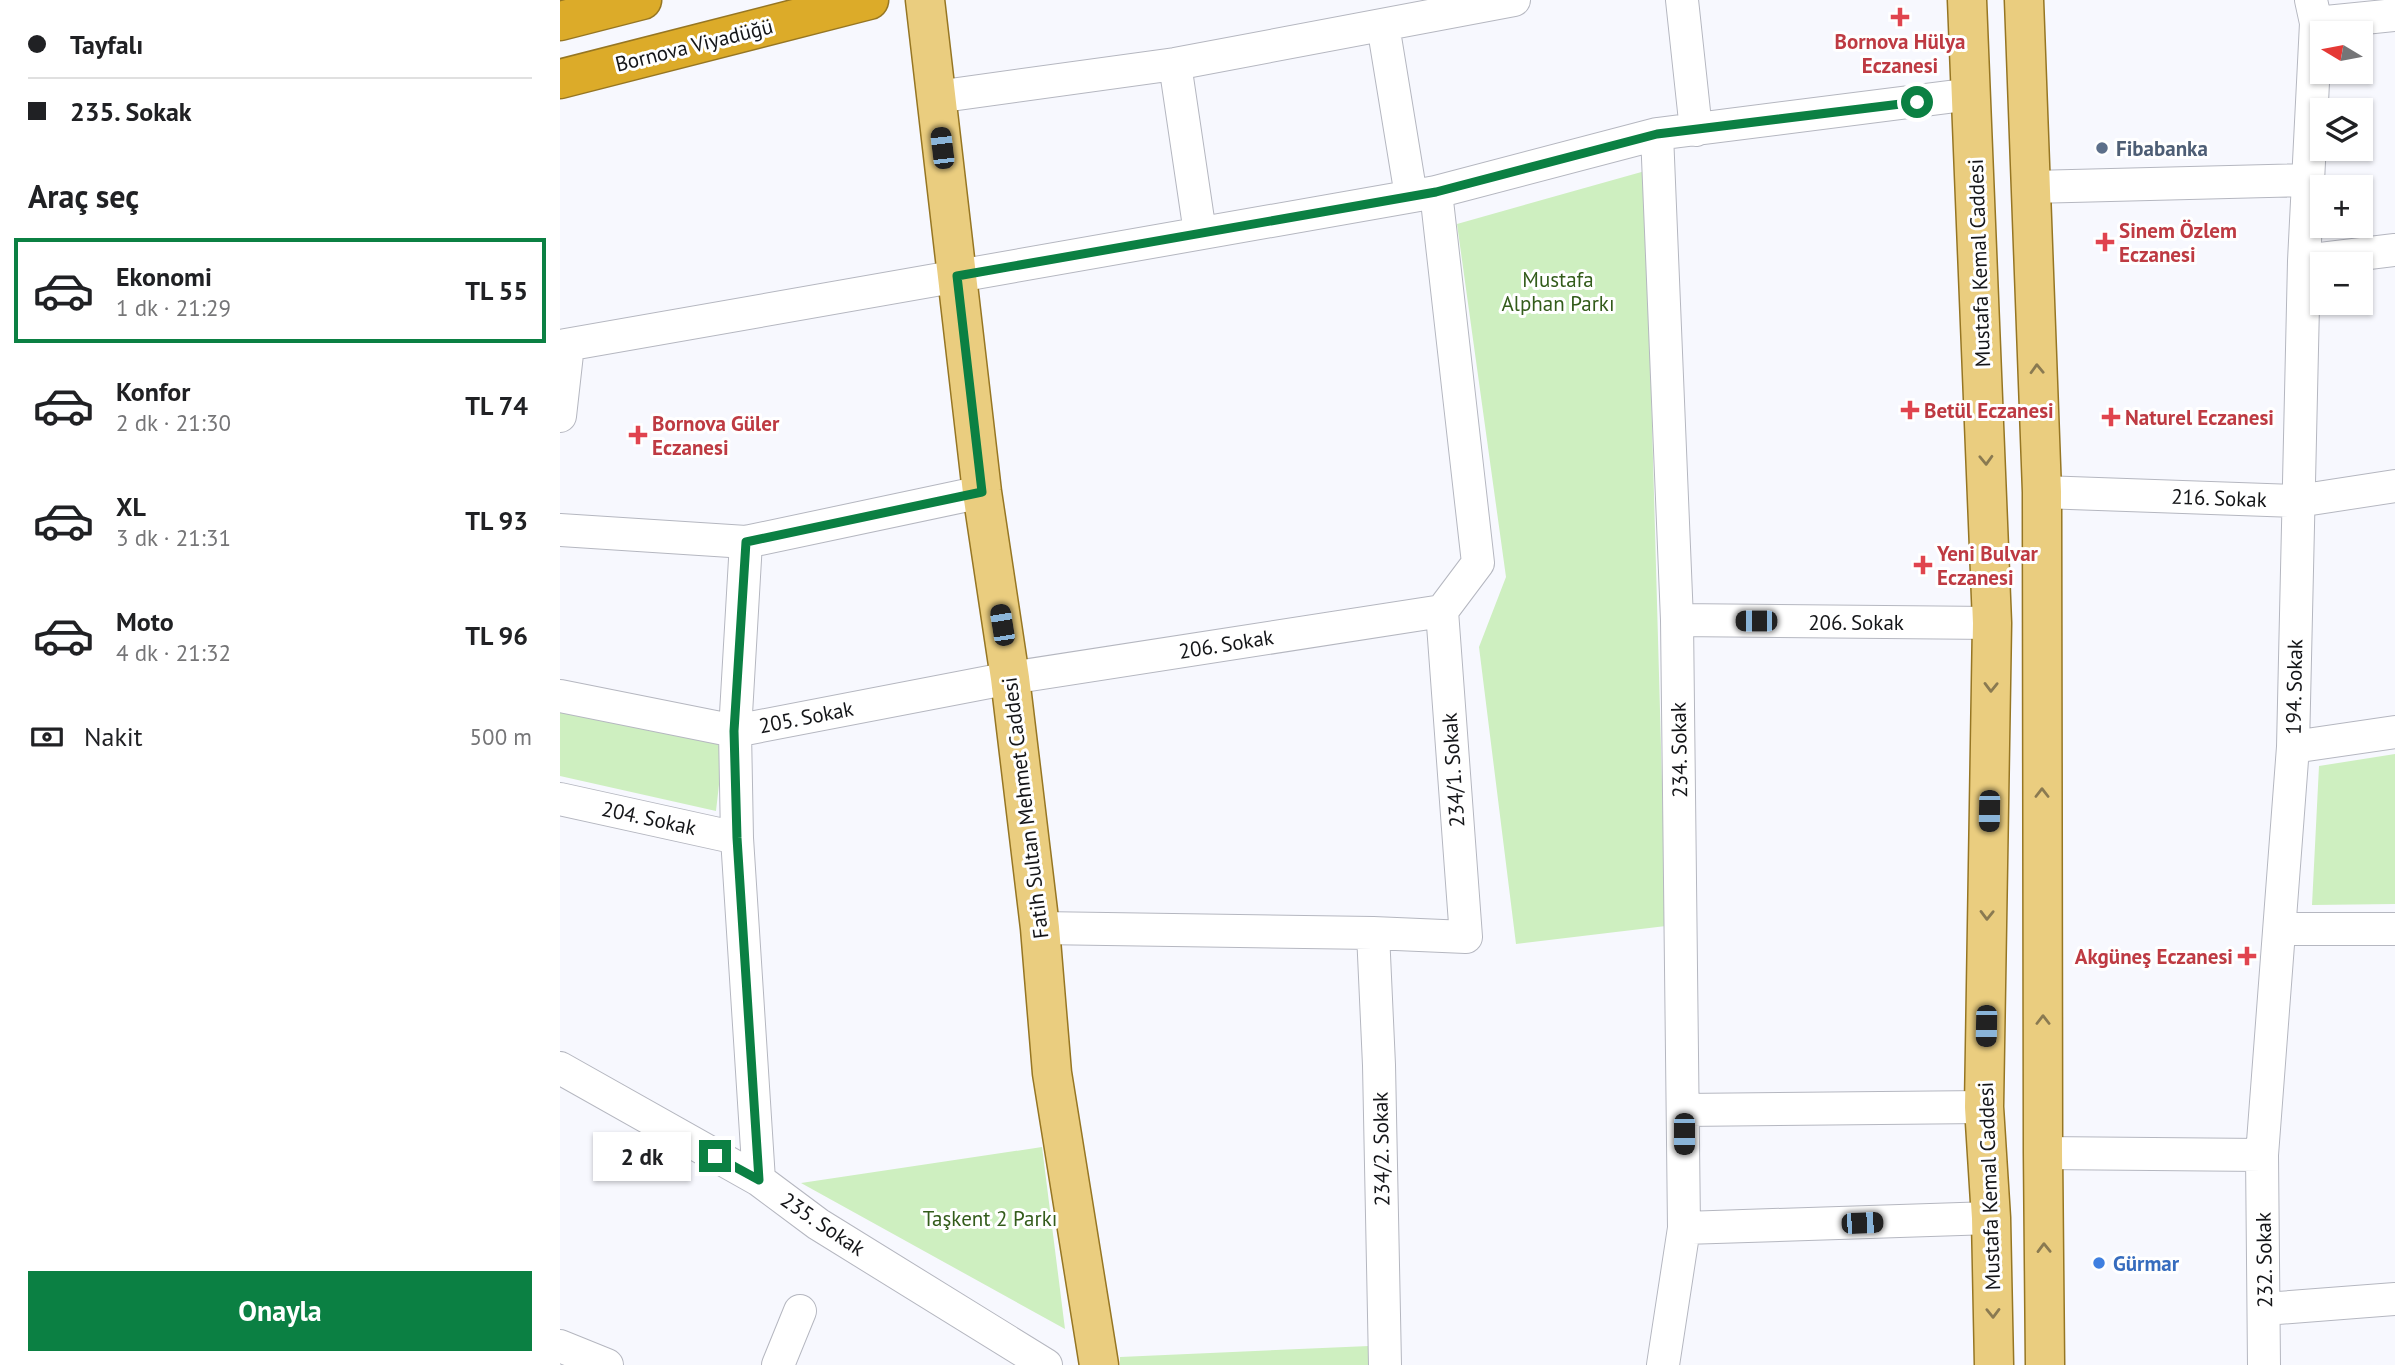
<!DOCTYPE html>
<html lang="tr">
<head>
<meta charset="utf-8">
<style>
	body { margin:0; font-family:"PT Sans",sans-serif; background:#f2f2f2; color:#202124; height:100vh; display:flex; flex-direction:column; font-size:26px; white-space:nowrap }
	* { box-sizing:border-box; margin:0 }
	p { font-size:23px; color:#757577 }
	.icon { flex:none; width:38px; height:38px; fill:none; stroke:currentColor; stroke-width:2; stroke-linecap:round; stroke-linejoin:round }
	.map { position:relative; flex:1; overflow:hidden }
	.panel { display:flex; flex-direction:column; background:#fff; width:560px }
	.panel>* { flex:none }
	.top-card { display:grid; align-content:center; height:154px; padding:0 28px; background:#fff }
	.needle { width:46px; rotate:280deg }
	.fabs { position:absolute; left:1750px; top:21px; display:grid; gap:14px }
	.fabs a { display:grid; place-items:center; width:63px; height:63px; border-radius:0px; background:#fff; box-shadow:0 2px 5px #0004; font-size:35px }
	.end { position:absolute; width:32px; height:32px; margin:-16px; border:9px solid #0b8043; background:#fff; box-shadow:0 0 0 4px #fff }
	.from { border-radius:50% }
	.bubble { position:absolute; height:49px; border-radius:0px; background:#fff; box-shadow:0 2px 5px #0004; font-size:23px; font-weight:700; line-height:49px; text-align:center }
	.car { position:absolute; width:21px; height:42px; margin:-21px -10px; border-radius:9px; box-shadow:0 0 5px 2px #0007; background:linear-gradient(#222 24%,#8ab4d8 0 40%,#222 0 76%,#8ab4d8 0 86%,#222 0) }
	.top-card b { display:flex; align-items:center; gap:24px; height:66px; font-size:26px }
	.top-card b+b { border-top:2px solid #e0e0e0 }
	.top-card i { width:18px; height:18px; background:#202124 }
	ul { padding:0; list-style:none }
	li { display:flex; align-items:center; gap:21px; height:105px; margin:0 14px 10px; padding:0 14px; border:4px solid transparent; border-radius:0px }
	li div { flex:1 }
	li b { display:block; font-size:26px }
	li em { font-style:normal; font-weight:700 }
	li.selected { border-color:#0b8043 }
	li>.icon { width:63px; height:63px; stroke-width:1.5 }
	h2 { padding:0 28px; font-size:32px; line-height:84px }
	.pay { display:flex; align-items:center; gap:18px; height:77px; padding:0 28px; font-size:26px }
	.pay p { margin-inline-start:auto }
	.primary-button { display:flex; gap:14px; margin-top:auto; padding:14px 28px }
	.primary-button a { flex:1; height:80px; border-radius:0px; background:#0b8043; color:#fff; font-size:28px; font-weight:700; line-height:80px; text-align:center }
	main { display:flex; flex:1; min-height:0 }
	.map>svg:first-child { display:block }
</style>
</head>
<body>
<main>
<section class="panel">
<div class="top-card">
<b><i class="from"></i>Tayfalı</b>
<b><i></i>235. Sokak</b>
</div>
<h2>Araç seç</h2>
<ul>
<li class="selected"><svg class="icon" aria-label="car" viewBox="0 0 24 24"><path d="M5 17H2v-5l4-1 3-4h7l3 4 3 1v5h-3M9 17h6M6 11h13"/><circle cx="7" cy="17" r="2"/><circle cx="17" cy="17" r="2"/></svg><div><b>Ekonomi</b><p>1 dk · 21:29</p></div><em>TL 55</em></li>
<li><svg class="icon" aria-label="car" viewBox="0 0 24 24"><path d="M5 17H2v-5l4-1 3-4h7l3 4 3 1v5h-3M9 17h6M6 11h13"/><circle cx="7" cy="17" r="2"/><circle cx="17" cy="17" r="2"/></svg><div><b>Konfor</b><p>2 dk · 21:30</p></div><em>TL 74</em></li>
<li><svg class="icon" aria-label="car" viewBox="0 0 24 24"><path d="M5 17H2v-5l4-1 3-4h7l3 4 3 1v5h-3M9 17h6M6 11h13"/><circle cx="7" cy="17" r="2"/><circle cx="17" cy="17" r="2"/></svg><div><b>XL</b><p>3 dk · 21:31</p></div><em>TL 93</em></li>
<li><svg class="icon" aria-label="car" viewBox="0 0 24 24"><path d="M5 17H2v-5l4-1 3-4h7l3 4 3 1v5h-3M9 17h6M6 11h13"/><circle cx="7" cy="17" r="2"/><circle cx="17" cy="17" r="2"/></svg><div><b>Moto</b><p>4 dk · 21:32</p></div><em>TL 96</em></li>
</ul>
<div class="pay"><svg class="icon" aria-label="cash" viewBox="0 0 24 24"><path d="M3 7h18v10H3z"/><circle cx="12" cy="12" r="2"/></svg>Nakit<p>500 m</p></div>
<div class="primary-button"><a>Onayla</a></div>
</section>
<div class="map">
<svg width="1835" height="1365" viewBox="0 0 1835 1365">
	<rect width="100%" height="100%" fill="#f7f8fe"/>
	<!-- green -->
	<path fill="#ceefc0" d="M 1085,171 L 1106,926 L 956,944 L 919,647 L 946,577 L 897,224 Z
		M 0,704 L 165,732 L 156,811 L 0,776 Z
		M 1835,754 L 1835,904 L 1752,905 L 1759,766 Z
		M 482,1147 L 505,1329 L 241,1183 Z
		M 809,1346 L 810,1365 L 560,1365 L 560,1357 Z"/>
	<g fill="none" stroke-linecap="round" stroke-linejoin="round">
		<!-- minor casing -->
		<g stroke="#b5b7c0" stroke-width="34">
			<path id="minor" d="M 1122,0 L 1136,130
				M 1756,23 L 1835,15
				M 823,25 L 851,196
				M 615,64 L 640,233
				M 376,97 L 615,64 L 954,0
				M 1097,134 L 1117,620 L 1124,1228 L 1103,1365
				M 1470,187 L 1748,180
				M 1744,261 L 1835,250
				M 0,346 L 876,192 L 1097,134 L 1412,94
				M 0,416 L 8,345
				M 1482,492 L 1738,501 L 1835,486
				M 0,530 L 186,542 L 175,731 L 177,838 L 199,1180
				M 186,542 L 422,492
				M 1117,620 L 1432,623
				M 0,696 L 175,731 L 450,678 L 882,611
				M 1733,747 L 1835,732
				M 0,799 L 177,838
				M 480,928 L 813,933 L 906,937 L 882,611 L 918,563 L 876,192
				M 1720,929 L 1835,929
				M 813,933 L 819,1065 L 825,1365
				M 0,1068 L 199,1180 L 258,1224 L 486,1365
				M 1123,1110 L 1424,1107
				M 1483,1153 L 1702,1155 L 1733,747 L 1744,261 L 1756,23 L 1751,0
				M 1702,1155 L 1704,1365
				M 1124,1228 L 1431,1218
				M 1705,1309 L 1835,1299
				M 0,1346 L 47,1365
				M 218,1365 L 240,1311"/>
		</g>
		<!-- major casing -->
		<g stroke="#967623" stroke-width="41">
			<path id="major" d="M 365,0 L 422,492 L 450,678 L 480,928 L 492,1073 L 539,1365
				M 1407,0 L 1432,623 L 1424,1107 L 1431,1218 L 1434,1365
				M 1464,0 L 1482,492 L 1483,1153 L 1485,1365"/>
		</g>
		<!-- highway casing -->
		<g stroke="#967623" stroke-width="41">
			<path id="highway" d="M 0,21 L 82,0
				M 0,79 L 309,0"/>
		</g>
		<!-- minor -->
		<use href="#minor" stroke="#fff" stroke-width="32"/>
		<!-- major -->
		<use href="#major" stroke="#eacd7f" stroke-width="38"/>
		<!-- highway -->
		<use href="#highway" stroke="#dcab29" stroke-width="38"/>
	</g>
	<!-- one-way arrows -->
	<defs><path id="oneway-chevron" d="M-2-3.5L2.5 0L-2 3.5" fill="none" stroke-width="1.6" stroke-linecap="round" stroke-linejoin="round" transform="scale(1.75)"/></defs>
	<g stroke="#8a7a51">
		<use href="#oneway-chevron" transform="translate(1477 369) rotate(-92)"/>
		<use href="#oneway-chevron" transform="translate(1426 460) rotate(88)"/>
		<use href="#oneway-chevron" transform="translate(1431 687) rotate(91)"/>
		<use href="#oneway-chevron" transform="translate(1482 793) rotate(-90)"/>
		<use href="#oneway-chevron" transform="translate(1427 915) rotate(91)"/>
		<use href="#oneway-chevron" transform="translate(1483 1020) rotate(-90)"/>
		<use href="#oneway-chevron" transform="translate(1484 1248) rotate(-91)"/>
		<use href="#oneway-chevron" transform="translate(1433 1313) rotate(89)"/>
	</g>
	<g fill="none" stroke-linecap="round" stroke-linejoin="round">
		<!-- route -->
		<path stroke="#0b8043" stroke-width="9" d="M 155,1156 L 199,1180 L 177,838 L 174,731 L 186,542 L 422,492 L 397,276 L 876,192 L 1097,134 L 1357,102"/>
	</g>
	<!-- markers -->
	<g fill="#e0444e" stroke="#fff" stroke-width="2.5">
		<path d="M1336.5 6.5h7v7h7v7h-7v7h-7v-7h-7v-7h7z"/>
		<path d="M1541.5 231.5h7v7h7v7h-7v7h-7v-7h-7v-7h7z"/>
		<path d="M1346.5 399.5h7v7h7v7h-7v7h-7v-7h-7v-7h7z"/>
		<path d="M1547.5 406.5h7v7h7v7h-7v7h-7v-7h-7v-7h7z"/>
		<path d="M74.5 424.5h7v7h7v7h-7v7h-7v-7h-7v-7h7z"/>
		<path d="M1359.5 554.5h7v7h7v7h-7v7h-7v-7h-7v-7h7z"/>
		<path d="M1683.5 945.5h7v7h7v7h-7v7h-7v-7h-7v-7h7z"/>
	</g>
	<circle fill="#5c6f8a" stroke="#fff" stroke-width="2.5" cx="1542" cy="148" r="7"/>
	<circle fill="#3f7fe0" stroke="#fff" stroke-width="2.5" cx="1539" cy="1263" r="7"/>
	<g text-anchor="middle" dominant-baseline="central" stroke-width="6" stroke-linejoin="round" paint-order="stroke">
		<!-- health labels -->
		<g font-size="21" font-weight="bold" fill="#be3a42" stroke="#fff" text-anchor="start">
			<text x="1340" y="41" text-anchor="middle">Bornova Hülya<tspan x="1340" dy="24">Eczanesi</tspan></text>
			<text x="1559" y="230">Sinem Özlem<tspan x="1559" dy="24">Eczanesi</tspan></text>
			<text x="1364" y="410">Betül Eczanesi</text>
			<text x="1565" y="417">Naturel Eczanesi</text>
			<text x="92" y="423">Bornova Güler<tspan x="92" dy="24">Eczanesi</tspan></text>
			<text x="1377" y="553">Yeni Bulvar<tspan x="1377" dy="24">Eczanesi</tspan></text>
			<text x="1673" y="956" text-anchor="end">Akgüneş Eczanesi</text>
		</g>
		<!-- street labels -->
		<g font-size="21" fill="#141518" stroke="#fff">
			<text transform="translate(134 45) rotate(-14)">Bornova Viyadüğü</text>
			<text transform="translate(1419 263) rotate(-92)">Mustafa Kemal Caddesi</text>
			<text transform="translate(1659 498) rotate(2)">216. Sokak</text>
			<text x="1296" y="622">206. Sokak</text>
			<text transform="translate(666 644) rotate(-9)">206. Sokak</text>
			<text transform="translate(1734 687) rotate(-89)">194. Sokak</text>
			<text transform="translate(246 717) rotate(-11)">205. Sokak</text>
			<text transform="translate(1119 750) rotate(-91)">234. Sokak</text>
			<text transform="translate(893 770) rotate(-94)">234/1. Sokak</text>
			<text transform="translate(465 808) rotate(-97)">Fatih Sultan Mehmet Caddesi</text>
			<text transform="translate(89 818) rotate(12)">204. Sokak</text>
			<text transform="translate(821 1149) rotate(-91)">234/2. Sokak</text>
			<text transform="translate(1429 1186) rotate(-92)">Mustafa Kemal Caddesi</text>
			<text transform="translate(263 1224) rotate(34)">235. Sokak</text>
			<text transform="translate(1704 1260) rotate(-91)">232. Sokak</text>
		</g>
		<!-- service labels -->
		<g font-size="21" font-weight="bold" fill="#4e5e75" stroke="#fff" text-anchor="start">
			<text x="1556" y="148">Fibabanka</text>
		</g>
		<!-- park labels -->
		<g font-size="21" fill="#335c1b" stroke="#fff">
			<text x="998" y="279">Mustafa<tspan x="998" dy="24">Alphan Parkı</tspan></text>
			<text x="430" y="1218">Taşkent 2 Parkı</text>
		</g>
		<!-- shop labels -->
		<g font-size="21" font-weight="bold" fill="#366cbe" stroke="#fff" text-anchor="start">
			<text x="1553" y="1263">Gürmar</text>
		</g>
	</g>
</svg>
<div class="fabs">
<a><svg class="needle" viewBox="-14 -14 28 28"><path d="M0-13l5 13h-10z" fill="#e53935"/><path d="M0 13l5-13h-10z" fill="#757577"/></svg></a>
<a><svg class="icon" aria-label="layers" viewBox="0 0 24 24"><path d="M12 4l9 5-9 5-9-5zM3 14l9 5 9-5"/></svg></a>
<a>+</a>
<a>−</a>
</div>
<i class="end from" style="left:1357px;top:102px"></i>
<i class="end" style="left:155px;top:1156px"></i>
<div class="bubble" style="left:33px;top:1132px;width:98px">2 dk</div>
<i class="car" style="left:382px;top:148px;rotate:353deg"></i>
<i class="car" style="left:1196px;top:621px;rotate:270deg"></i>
<i class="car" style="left:442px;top:625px;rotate:351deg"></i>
<i class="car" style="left:1429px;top:811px;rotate:181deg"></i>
<i class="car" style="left:1426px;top:1026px;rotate:181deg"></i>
<i class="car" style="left:1124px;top:1134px;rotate:180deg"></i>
<i class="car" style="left:1302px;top:1223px;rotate:88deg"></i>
</div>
</main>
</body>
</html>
